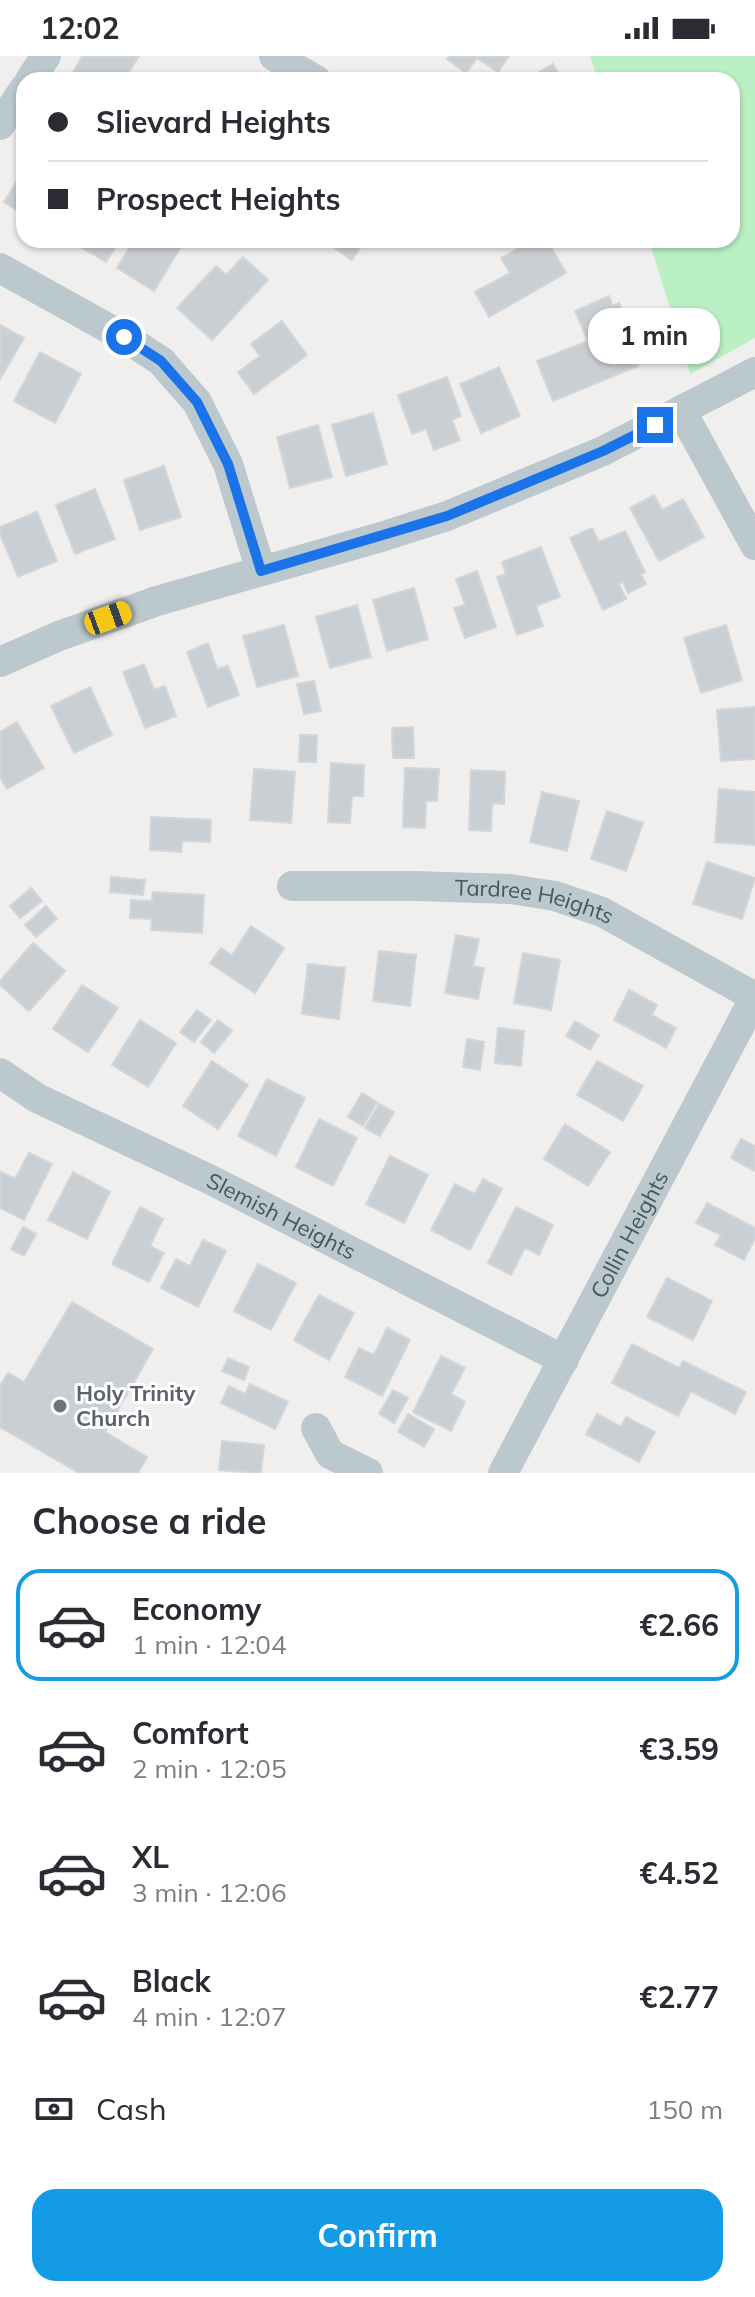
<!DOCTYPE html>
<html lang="en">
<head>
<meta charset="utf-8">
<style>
	body { margin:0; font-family:Mulish,sans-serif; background:#f7f7f7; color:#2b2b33; height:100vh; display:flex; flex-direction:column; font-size:30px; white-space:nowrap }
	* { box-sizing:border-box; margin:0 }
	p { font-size:26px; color:#7c7c81 }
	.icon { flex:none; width:44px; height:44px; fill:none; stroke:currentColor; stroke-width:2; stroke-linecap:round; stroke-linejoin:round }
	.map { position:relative; height:1417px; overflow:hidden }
	.panel { display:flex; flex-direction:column; background:#fff; flex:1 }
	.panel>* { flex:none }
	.banner { position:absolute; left:16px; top:16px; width:724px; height:176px; border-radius:24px; box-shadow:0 2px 6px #0004; display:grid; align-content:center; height:176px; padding:0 32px; background:#fff }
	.end { position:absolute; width:36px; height:36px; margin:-18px; border:10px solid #1a73e8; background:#fff; box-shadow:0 0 0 4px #fff }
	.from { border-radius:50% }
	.bubble { position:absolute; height:56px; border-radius:24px; background:#fff; box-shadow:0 2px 6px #0004; font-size:26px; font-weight:700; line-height:56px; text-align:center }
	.car { position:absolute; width:24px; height:48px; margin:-24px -12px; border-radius:10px; box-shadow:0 0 6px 2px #0007; background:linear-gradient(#f5c518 24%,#345 0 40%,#f5c518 0 76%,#345 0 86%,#f5c518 0) }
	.banner b { display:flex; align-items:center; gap:28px; height:76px; font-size:30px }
	.banner b+b { border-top:2px solid #e1e1e2 }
	.banner i { width:20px; height:20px; background:#2b2b33 }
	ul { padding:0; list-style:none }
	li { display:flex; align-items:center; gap:24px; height:112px; margin:0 16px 12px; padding:0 16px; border:4px solid transparent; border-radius:24px }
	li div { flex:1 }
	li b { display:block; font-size:30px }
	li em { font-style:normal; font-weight:700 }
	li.selected { border-color:#139be5 }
	li>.icon { width:72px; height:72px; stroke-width:1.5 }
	h2 { padding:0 32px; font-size:36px; line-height:96px }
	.pay { display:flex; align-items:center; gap:20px; height:88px; padding:0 32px; font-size:30px }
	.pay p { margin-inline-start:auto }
	.button { display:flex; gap:16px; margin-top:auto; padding:16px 32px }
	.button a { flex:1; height:92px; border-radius:24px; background:#139be5; color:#fff; font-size:32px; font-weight:700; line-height:92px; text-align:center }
	.status { display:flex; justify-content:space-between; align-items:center; height:56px; padding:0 40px; background:#fff; direction:ltr }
	.status svg { height:22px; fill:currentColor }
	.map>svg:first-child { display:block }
</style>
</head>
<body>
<div class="status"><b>12:02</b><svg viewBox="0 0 49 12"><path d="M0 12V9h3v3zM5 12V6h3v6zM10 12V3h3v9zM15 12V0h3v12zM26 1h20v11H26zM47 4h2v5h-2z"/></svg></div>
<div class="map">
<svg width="755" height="1417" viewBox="0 0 755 1417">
	<rect width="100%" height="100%" fill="#f1eeee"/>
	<!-- green -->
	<path fill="#baf0c4" d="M 590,0 L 755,0 L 755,282 L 690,318 L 649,184 L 732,184 L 732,24 L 598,24 Z"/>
	<!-- building -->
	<path fill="#cacfd3" stroke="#d1d6da" stroke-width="2" d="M 82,0 L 139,0 L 124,24 L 69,24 Z
		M 450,0 L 509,0 L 498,16 L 477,2 L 466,17 L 447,3 Z
		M 553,8 L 562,24 L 526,24 Z
		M 24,114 L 24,159 L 4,146 Z
		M 69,184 L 120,184 L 106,206 Z
		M 134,184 L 175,184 L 182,189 L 154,235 L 117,212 Z
		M 323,184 L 365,184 L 352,204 Z
		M 517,184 L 547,184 L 566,217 L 489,261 L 475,236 L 510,217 L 501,202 L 521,191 Z
		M 243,201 L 268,224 L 212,284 L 177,252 L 216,210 L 226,219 Z
		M 609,240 L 613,250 L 619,247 L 629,272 L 623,274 L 638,310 L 553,345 L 537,305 L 588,285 L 575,255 Z
		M 282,265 L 307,299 L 254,338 L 238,316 L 260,300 L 251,288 Z
		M 0,269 L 24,282 L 0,323 Z
		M 40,296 L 81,318 L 55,367 L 14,345 Z
		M 499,311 L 520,360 L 481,377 L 460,328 Z
		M 447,321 L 461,360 L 452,364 L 460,384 L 434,394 L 426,373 L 412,378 L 398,339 Z
		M 373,357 L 387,408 L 346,420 L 332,369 Z
		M 318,369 L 332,421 L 290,432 L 277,381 Z
		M 164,410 L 181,461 L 140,474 L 124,424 Z
		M 95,433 L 115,483 L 75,498 L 56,449 Z
		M 654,439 L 662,454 L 683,443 L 704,481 L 659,505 L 630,452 Z
		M 37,456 L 57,505 L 18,521 L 0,478 L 0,471 Z
		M 592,472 L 599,486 L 625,475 L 645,516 L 641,518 L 646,528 L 628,537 L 623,526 L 619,528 L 626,543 L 603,554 L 570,482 Z
		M 541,491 L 560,541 L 536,550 L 543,570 L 517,579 L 497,521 L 506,518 L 502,506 Z
		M 477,515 L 496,571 L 465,582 L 454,552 L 465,549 L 456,523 Z
		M 414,532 L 428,583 L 387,595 L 373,544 Z
		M 357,549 L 371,601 L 330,612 L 316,561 Z
		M 284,569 L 298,620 L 257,631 L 243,580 Z
		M 726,569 L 742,624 L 701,637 L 684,582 Z
		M 208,587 L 217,613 L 228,610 L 239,639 L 208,651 L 187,596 Z
		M 144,608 L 154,634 L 165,630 L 176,660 L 145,672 L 123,616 Z
		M 314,625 L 321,655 L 304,658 L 297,628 Z
		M 90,631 L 112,679 L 74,697 L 51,650 Z
		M 755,651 L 755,703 L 721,705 L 717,654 Z
		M 17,666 L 44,712 L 7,733 L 0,721 L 0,676 Z
		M 413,671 L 414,702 L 393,702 L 392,672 Z
		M 300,679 L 317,679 L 316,706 L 299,706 Z
		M 331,707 L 364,709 L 363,740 L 352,740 L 350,767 L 328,766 Z
		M 405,712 L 439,713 L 437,745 L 426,745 L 425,772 L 403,771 Z
		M 254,713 L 295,716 L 291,767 L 250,764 Z
		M 471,714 L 505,716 L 504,748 L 492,747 L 491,775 L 469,774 Z
		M 719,733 L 755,736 L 755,789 L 715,786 Z
		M 542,736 L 579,745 L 567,795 L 530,786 Z
		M 607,755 L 643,767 L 626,815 L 591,803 Z
		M 151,761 L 211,764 L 210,786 L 182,785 L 181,796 L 150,794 Z
		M 707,806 L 755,822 L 742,863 L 693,848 Z
		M 111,821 L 145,824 L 143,839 L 110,836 Z
		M 31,832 L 42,845 L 20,862 L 10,850 Z
		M 153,836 L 204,839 L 202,877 L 151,874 L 152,863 L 130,862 L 131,844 L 152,845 Z
		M 46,850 L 57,863 L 36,881 L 25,869 Z
		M 251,870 L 284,892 L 255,937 L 210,907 L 221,892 L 232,899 Z
		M 456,879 L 479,883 L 473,910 L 484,912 L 478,943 L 445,937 Z
		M 33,887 L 65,915 L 29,955 L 0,929 L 0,925 Z
		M 379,895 L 416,899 L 410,950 L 373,945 Z
		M 523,897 L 560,904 L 551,954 L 514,947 Z
		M 308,908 L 345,912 L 339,963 L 302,958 Z
		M 82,929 L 118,952 L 88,996 L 53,973 Z
		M 629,934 L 657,949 L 652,959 L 676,972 L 666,992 L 614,964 Z
		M 197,954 L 211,964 L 194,986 L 180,976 Z
		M 140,964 L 176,987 L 148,1031 L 112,1009 Z
		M 218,964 L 232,975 L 214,997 L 201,986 Z
		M 575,965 L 599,979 L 590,994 L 566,980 Z
		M 498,972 L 524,975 L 521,1010 L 495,1007 Z
		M 467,983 L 484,986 L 480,1014 L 463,1011 Z
		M 212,1005 L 248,1029 L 218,1073 L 183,1050 Z
		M 597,1005 L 643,1030 L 623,1065 L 577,1039 Z
		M 267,1023 L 305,1042 L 276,1100 L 238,1080 Z
		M 362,1037 L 377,1046 L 363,1070 L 348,1061 Z
		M 379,1048 L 394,1056 L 380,1080 L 365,1072 Z
		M 319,1063 L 357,1082 L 333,1130 L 296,1111 Z
		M 565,1068 L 610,1096 L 588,1130 L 544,1103 Z
		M 741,1083 L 755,1090 L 755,1115 L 731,1102 Z
		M 29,1097 L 52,1108 L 24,1164 L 0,1152 L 0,1119 L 1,1116 L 15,1123 Z
		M 390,1100 L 428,1119 L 404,1167 L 366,1148 Z
		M 73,1116 L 110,1136 L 87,1183 L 48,1164 Z
		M 483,1123 L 502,1133 L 470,1194 L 431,1174 L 455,1128 L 475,1138 Z
		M 707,1147 L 755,1172 L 755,1182 L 744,1204 L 715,1189 L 721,1179 L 696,1167 Z
		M 140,1151 L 163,1163 L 150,1190 L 164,1197 L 149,1226 L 112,1208 Z
		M 516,1151 L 553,1169 L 539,1199 L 525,1192 L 511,1219 L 488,1207 Z
		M 23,1171 L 36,1178 L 24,1200 L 11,1193 Z
		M 203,1184 L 226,1195 L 198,1251 L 161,1232 L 176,1203 L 190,1210 Z
		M 258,1208 L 296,1227 L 271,1274 L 234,1255 Z
		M 667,1222 L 712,1245 L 693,1284 L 647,1261 Z
		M 319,1239 L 354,1257 L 329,1304 L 294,1284 Z
		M 72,1246 L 153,1293 L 105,1376 L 147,1401 L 138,1417 L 79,1417 L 0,1371 L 0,1330 L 8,1317 L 24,1326 Z
		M 387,1272 L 410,1284 L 382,1340 L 345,1321 L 359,1292 L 374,1299 Z
		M 632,1288 L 679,1312 L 683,1305 L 746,1336 L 735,1358 L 691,1335 L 678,1360 L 612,1327 Z
		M 441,1300 L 465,1312 L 451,1338 L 465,1346 L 451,1375 L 413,1356 Z
		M 228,1302 L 249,1311 L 244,1324 L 222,1315 Z
		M 250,1328 L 288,1346 L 275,1373 L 221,1347 L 229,1330 L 245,1338 Z
		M 393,1334 L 408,1342 L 394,1367 L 379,1358 Z
		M 408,1358 L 434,1373 L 424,1391 L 398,1376 Z
		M 597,1358 L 621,1371 L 626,1361 L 655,1376 L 639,1406 L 586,1378 Z
		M 222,1385 L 264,1389 L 261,1417 L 219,1414 Z"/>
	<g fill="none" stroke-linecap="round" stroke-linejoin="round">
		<!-- street -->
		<g stroke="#bbc9ce" stroke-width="30">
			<path d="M 274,0 L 316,24"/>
			<path d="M 30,24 L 46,0"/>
			<path d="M 0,69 L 24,33"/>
			<path d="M 0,212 L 124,281 L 161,305 L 197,346 L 228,408 L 261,515"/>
			<path d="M 682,356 L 755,489"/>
			<path d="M 0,606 L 59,580 L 157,545 L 381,481 L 447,460 L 603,395 L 755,316"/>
			<path id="s1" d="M 292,830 L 416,830 L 510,833 L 555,840 L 602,856 L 755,941"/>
			<path id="s2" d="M 0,1017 L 37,1042 L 211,1124 L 564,1304"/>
			<path d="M 316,1372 L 330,1398 L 368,1417"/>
			<path id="s3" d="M 503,1417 L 755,941"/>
		</g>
	</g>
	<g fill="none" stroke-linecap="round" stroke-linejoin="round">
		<!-- route -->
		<path stroke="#1a73e8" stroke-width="10" d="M 124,281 L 161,305 L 197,346 L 228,408 L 261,515 L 447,460 L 603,395 L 655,369"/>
	</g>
	<!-- markers -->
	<circle fill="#6b7280" stroke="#fff" stroke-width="3" cx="60" cy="1350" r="8"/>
	<g text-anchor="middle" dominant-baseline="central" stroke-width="6" stroke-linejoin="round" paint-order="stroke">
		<!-- street labels -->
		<g font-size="22" fill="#45565c" stroke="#fff">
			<text stroke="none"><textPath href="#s1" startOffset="244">Tardree Heights</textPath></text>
			<text stroke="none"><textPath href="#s2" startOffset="316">Slemish Heights</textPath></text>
			<text stroke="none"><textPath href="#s3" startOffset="270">Collin Heights</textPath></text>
		</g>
		<!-- worship labels -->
		<g font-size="22" font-weight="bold" fill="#5b616d" stroke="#fff" text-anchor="start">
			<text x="76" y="1337">Holy Trinity<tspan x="76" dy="25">Church</tspan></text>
		</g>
	</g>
</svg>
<i class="end from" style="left:124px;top:281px"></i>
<i class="end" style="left:655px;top:369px"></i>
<div class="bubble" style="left:588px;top:252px;width:132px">1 min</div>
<i class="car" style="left:108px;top:562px;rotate:70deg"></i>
<div class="banner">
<b><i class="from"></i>Slievard Heights</b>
<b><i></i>Prospect Heights</b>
</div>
</div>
<section class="panel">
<h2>Choose a ride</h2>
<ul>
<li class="selected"><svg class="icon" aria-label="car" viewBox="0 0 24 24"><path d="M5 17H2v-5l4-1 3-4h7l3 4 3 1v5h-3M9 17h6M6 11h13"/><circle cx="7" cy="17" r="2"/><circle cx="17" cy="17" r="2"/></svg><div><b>Economy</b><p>1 min · 12:04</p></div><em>€2.66</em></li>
<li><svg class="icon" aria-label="car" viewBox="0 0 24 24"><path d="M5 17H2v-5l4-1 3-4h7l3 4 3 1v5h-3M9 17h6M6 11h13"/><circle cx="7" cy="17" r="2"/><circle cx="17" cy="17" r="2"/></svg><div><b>Comfort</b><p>2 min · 12:05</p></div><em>€3.59</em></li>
<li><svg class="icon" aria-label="car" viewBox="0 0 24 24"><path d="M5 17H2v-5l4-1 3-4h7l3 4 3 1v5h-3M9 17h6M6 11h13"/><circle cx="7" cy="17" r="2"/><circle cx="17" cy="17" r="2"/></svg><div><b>XL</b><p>3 min · 12:06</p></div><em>€4.52</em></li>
<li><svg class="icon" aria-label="car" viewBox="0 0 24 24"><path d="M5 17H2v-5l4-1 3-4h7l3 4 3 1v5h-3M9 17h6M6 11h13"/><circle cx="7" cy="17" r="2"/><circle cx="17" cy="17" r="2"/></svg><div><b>Black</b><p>4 min · 12:07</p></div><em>€2.77</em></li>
</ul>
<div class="pay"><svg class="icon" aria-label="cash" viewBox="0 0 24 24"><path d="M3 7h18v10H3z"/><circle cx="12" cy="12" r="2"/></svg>Cash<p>150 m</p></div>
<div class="button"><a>Confirm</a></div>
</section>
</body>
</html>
